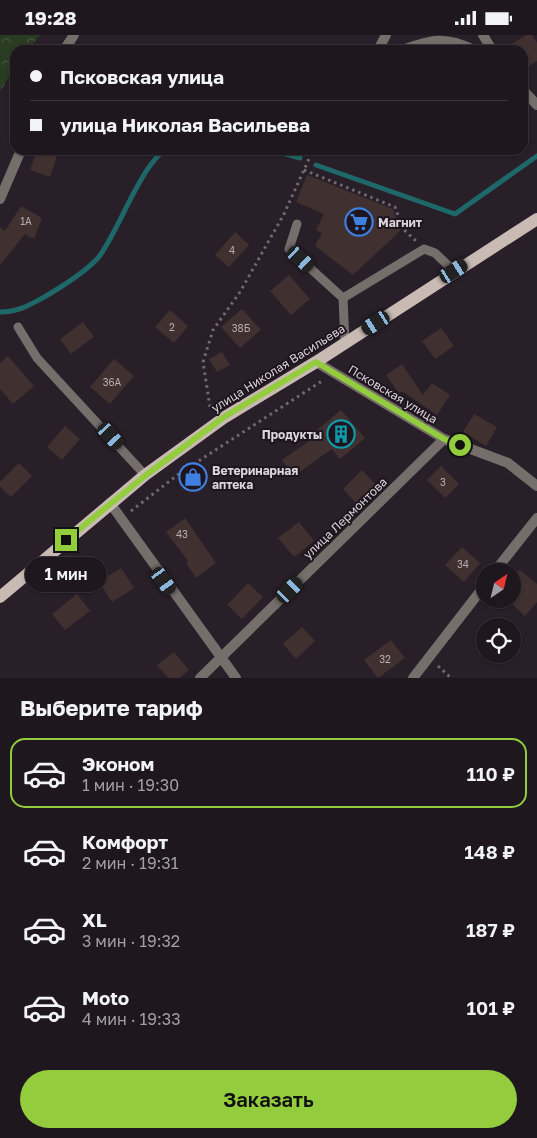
<!DOCTYPE html>
<html lang="ru">
<head>
<meta charset="utf-8">
<style>
	body { margin:0; font-family:"Golos Text",sans-serif; background:#262027; color:#f1f3f6; height:100vh; display:flex; flex-direction:column; font-size:19px; white-space:nowrap }
	* { box-sizing:border-box; margin:0 }
	p { font-size:16px; color:#a19fa4 }
	.icon { flex:none; width:28px; height:28px; fill:none; stroke:currentColor; stroke-width:2; stroke-linecap:round; stroke-linejoin:round }
	.map { position:relative; height:643px; overflow:hidden }
	.panel { display:flex; flex-direction:column; background:#1e171e; flex:1 }
	.panel>* { flex:none }
	.top-card { position:absolute; left:10px; top:10px; width:518px; height:110px; border-radius:15px; box-shadow:0 1px 4px #0004,0 0 0 1px #3c363c; display:grid; align-content:center; height:110px; padding:0 20px; background:#1e171e }
	.needle { width:32px; rotate:35deg }
	.tools { position:absolute; left:476px; top:528px; display:grid; gap:10px }
	.tools a { display:grid; place-items:center; width:45px; height:45px; border-radius:50%; background:#1e171e; box-shadow:0 1px 4px #0004,0 0 0 1px #3c363c; font-size:25px }
	.end { position:absolute; width:22px; height:22px; margin:-11px; border:6px solid #93cd3e; background:#111; box-shadow:0 0 0 2px #111 }
	.from { border-radius:50% }
	.bubble { position:absolute; height:35px; border-radius:18px; background:#1e171e; box-shadow:0 1px 4px #0004,0 0 0 1px #3c363c; font-size:16px; font-weight:600; line-height:35px; text-align:center }
	.car { position:absolute; width:15px; height:30px; margin:-15px -8px; border-radius:6px; box-shadow:0 0 4px 1px #0007; background:linear-gradient(#222 24%,#8ab4d8 0 40%,#222 0 76%,#8ab4d8 0 86%,#222 0) }
	.top-card b { display:flex; align-items:center; gap:18px; height:48px; font-size:19px }
	.top-card b+b { border-top:1px solid #3c363c }
	.top-card i { width:12px; height:12px; background:#f1f3f6 }
	ul { padding:0; list-style:none }
	li { display:flex; align-items:center; gap:15px; height:70px; margin:0 10px 8px; padding:0 10px; border:2px solid transparent; border-radius:15px }
	li div { flex:1 }
	li b { display:block; font-size:19px }
	li em { font-style:normal; font-weight:600 }
	li.on { border-color:#93cd3e }
	li>.icon { width:45px; height:45px; stroke-width:1.5 }
	h2 { padding:0 20px; font-size:22px; line-height:60px }
	.action { display:flex; gap:10px; margin-top:auto; padding:10px 20px }
	.action a { flex:1; height:58px; border-radius:30px; background:#93cd3e; color:#111; font-size:20px; font-weight:600; line-height:58px; text-align:center }
	.status { display:flex; justify-content:space-between; align-items:center; height:35px; padding:0 25px; background:#1e171e; direction:ltr }
	.status svg { height:14px; fill:currentColor }
	.map>svg:first-child { display:block }
</style>
</head>
<body>
<div class="status"><b>19:28</b><svg viewBox="0 0 49 12"><path d="M0 12V9h3v3zM5 12V6h3v6zM10 12V3h3v9zM15 12V0h3v12zM26 1h20v11H26zM47 4h2v5h-2z"/></svg></div>
<div class="map">
<svg width="537" height="643" viewBox="0 0 537 643">
	<defs>
		<pattern id="forest-crowns" width="20" height="18" patternUnits="userSpaceOnUse" patternTransform="scale(1.25)"><rect width="20" height="18" fill="#293c22"/><path d="M2 6a3 3 0 1 1 6 0M12 15a3 3 0 1 1 6 0" fill="none" stroke="#475742"/></pattern>
	</defs>
	<rect width="100%" height="100%" fill="#281f28"/>
	<!-- forest -->
	<path fill="url(#forest-crowns)" d="M 0,0 L 40,0 L 28,15 L 15,15 L 15,31 L 0,57 Z"/>
	<g fill="none" stroke-linecap="round" stroke-linejoin="round">
		<!-- stream -->
		<path stroke="#1e6869" stroke-width="5" d="M 272,115 L 300,123
			M 316,130 L 455,179 L 537,121
			M 0,277 C 18,277 30,270 46,261 C 63,251 84,238 98,223 C 117,200 143,124 167,115"/>
	</g>
	<!-- building -->
	<path fill="#403130" d="M 526,0 L 532,0 L 537,8 L 537,26 L 522,35 L 522,15 L 502,15 Z
		M 37,115 L 59,115 L 50,142 L 30,135 Z
		M 307,140 L 393,174 L 400,196 L 353,240 L 315,211 L 322,198 L 316,195 L 324,179 L 296,167 Z
		M 21,171 L 42,183 L 34,204 L 25,199 L 0,230 L 0,192 L 5,196 Z
		M 235,197 L 249,210 L 229,232 L 215,220 Z
		M 289,240 L 310,264 L 291,280 L 270,256 Z
		M 242,274 L 261,295 L 240,313 L 221,292 Z
		M 170,275 L 188,291 L 174,308 L 155,292 Z
		M 83,287 L 94,302 L 71,319 L 60,304 Z
		M 441,293 L 454,311 L 435,324 L 422,306 Z
		M 222,317 L 230,330 L 217,337 L 209,324 Z
		M 8,321 L 34,351 L 13,369 L 0,354 L 0,328 Z
		M 114,324 L 134,341 L 110,369 L 90,352 Z
		M 402,329 L 423,360 L 432,348 L 450,360 L 437,380 L 402,356 L 399,358 L 386,340 Z
		M 341,375 L 365,403 L 340,424 L 332,414 L 294,441 L 282,425 L 319,399 L 316,396 Z
		M 474,379 L 497,392 L 486,411 L 463,397 Z
		M 65,391 L 80,404 L 62,425 L 47,412 Z
		M 19,428 L 32,441 L 11,462 L 0,452 L 0,447 Z
		M 441,431 L 459,449 L 445,463 L 427,445 Z
		M 362,435 L 376,450 L 356,468 L 343,454 Z
		M 185,483 L 216,528 L 196,543 L 186,528 L 188,526 L 166,497 Z
		M 299,487 L 314,506 L 294,522 L 278,503 Z
		M 462,512 L 480,528 L 464,547 L 445,530 Z
		M 121,533 L 134,553 L 112,567 L 99,547 Z
		M 520,535 L 537,549 L 537,567 L 525,581 L 512,569 L 512,544 Z
		M 248,548 L 263,562 L 242,584 L 227,570 Z
		M 77,559 L 90,576 L 65,595 L 52,579 Z
		M 302,592 L 315,606 L 296,624 L 283,609 Z
		M 391,605 L 405,623 L 378,643 L 364,625 Z
		M 174,617 L 189,635 L 179,643 L 168,643 L 157,630 Z"/>
	<g fill="none" stroke-linecap="round" stroke-linejoin="round">
		<!-- path -->
		<path stroke="#726a72" stroke-width="3" stroke-dasharray="2.5 4" stroke-linecap="butt" d="M 304,135 L 395,172 L 403,194 L 416,206
			M 210,372 L 203,327 L 213,295 L 240,257 L 284,179 L 313,115
			M 131,476 L 180,438 L 322,346
			M 438,631 L 451,643"/>
		<!-- lane -->
		<path stroke="#756e6b" stroke-width="9" d="M 401,15 C 431,4 445,0 475,15
			M 297,189 L 289,214 L 343,263 L 424,214 L 435,218 L 455,237
			M 343,263 L 345,308
			M 18,292 L 37,323 L 145,440"/>
		<!-- street -->
		<path stroke="#756e6b" stroke-width="10" d="M 483,0 L 492,15
			M 64,15 L 74,0
			M 378,15 L 386,0
			M 522,54 L 537,70
			M 0,164 L 21,115
			M 316,327 L 444,404 L 508,428 L 537,451
			M 110,468 L 236,643
			M 495,536 L 537,483
			M 200,643 L 444,404
			M 413,643 L 485,550"/>
		<!-- primary -->
		<path stroke="#c9bab4" stroke-width="12" d="M 0,562 L 145,440 L 225,382 L 316,327 L 537,184"/>
	</g>
	<g fill="none" stroke-linecap="round" stroke-linejoin="round">
		<!-- route -->
		<path stroke="#93cd3e" stroke-width="6" d="M 66,505 L 146,440 L 224,382 L 316,327 L 444,404 L 460,410"/>
	</g>
	<!-- icons -->
	<defs>
		<g id="supermarket-ring" transform="scale(1.4375)"><circle r="9.5" fill="#1f151e" stroke="#3f7fe0" stroke-width="1.5"/><path d="M-6-5.5h2.5l.6 2H6L4.5 2H-2.5L-4.4-4H-6ZM-1.5 3.2a1.3 1.3 0 1 0 .1 0ZM3 3.2a1.3 1.3 0 1 0 .1 0Z" fill="#3f7fe0"/></g>
		<g id="building-ring" transform="scale(1.4375)"><circle r="9.5" fill="#1f151e" stroke="#0f9aa8" stroke-width="1.5"/><path d="M-4-6H4V6H1V3H-1V6H-4ZM-2.5-4.3h1.7v1.8h-1.7ZM.8-4.3h1.7v1.8H.8ZM-2.5-1h1.7V.8h-1.7ZM.8-1h1.7V.8H.8Z" fill="#0f9aa8"/></g>
		<g id="shop-ring" transform="scale(1.4375)"><circle r="9.5" fill="#1f151e" stroke="#3f7fe0" stroke-width="1.5"/><path d="M-5-2.5h2.3a2.7 3.5 0 0 1 5.4 0H5L5.5 6h-11ZM-1.5-2.5h3a1.5 2.3 0 0 0-3 0Z" fill="#3f7fe0"/></g>
	</defs>
	<g fill-rule="evenodd">
		<use href="#supermarket-ring" x="359" y="187"/>
		<use href="#building-ring" x="341" y="399"/>
		<use href="#shop-ring" x="193" y="442"/>
	</g>
	<g text-anchor="middle" dominant-baseline="central" stroke-width="4" stroke-linejoin="round" paint-order="stroke">
		<!-- number labels -->
		<g font-size="10" fill="#b4abb0">
			<text x="26" y="186">1А</text>
			<text x="232" y="215">4</text>
			<text x="172" y="292">2</text>
			<text x="241" y="293">38Б</text>
			<text x="112" y="347">36А</text>
			<text x="443" y="447">3</text>
			<text x="182" y="499">43</text>
			<text x="463" y="529">34</text>
			<text x="385" y="624">32</text>
		</g>
		<!-- poi labels -->
		<g font-size="12" font-weight="bold" fill="#dbd4da" stroke="#1f151e" text-anchor="start">
			<text x="378" y="187">Магнит</text>
			<text x="322" y="399" text-anchor="end">Продукты</text>
			<text x="212" y="435">Ветеринарная<tspan x="212" dy="14">аптека</tspan></text>
		</g>
		<!-- street labels -->
		<g font-size="12" fill="#dbd4da" stroke="#1f151e">
			<text transform="translate(278 333) rotate(-32)">улица Николая Васильева</text>
			<text transform="translate(393 359) rotate(31)">Псковская улица</text>
			<text transform="translate(345 483) rotate(-44)">улица Лермонтова</text>
		</g>
	</g>
</svg>
<div class="tools">
<a><svg class="needle" viewBox="-14 -14 28 28"><path d="M0-13l5 13h-10z" fill="#e53935"/><path d="M0 13l5-13h-10z" fill="#a19fa4"/></svg></a>
<a><svg class="icon" aria-label="locate" viewBox="0 0 24 24"><circle cx="12" cy="12" r="6"/><path d="M12 2v4M12 18v4M2 12h4M18 12h4"/></svg></a>
</div>
<i class="end from" style="left:460px;top:410px"></i>
<i class="end" style="left:66px;top:505px"></i>
<div class="bubble" style="left:25px;top:522px;width:82px">1 мин</div>
<i class="car" style="left:301px;top:224px;rotate:132deg"></i>
<i class="car" style="left:454px;top:236px;rotate:57deg"></i>
<i class="car" style="left:376px;top:288px;rotate:237deg"></i>
<i class="car" style="left:111px;top:401px;rotate:138deg"></i>
<i class="car" style="left:164px;top:546px;rotate:144deg"></i>
<i class="car" style="left:290px;top:555px;rotate:46deg"></i>
<div class="top-card">
<b><i class="from"></i>Псковская улица</b>
<b><i></i>улица Николая Васильева</b>
</div>
</div>
<section class="panel">
<h2>Выберите тариф</h2>
<ul>
<li class="on"><svg class="icon" aria-label="car" viewBox="0 0 24 24"><path d="M5 17H2v-5l4-1 3-4h7l3 4 3 1v5h-3M9 17h6M6 11h13"/><circle cx="7" cy="17" r="2"/><circle cx="17" cy="17" r="2"/></svg><div><b>Эконом</b><p>1 мин · 19:30</p></div><em>110 ₽</em></li>
<li><svg class="icon" aria-label="car" viewBox="0 0 24 24"><path d="M5 17H2v-5l4-1 3-4h7l3 4 3 1v5h-3M9 17h6M6 11h13"/><circle cx="7" cy="17" r="2"/><circle cx="17" cy="17" r="2"/></svg><div><b>Комфорт</b><p>2 мин · 19:31</p></div><em>148 ₽</em></li>
<li><svg class="icon" aria-label="car" viewBox="0 0 24 24"><path d="M5 17H2v-5l4-1 3-4h7l3 4 3 1v5h-3M9 17h6M6 11h13"/><circle cx="7" cy="17" r="2"/><circle cx="17" cy="17" r="2"/></svg><div><b>XL</b><p>3 мин · 19:32</p></div><em>187 ₽</em></li>
<li><svg class="icon" aria-label="car" viewBox="0 0 24 24"><path d="M5 17H2v-5l4-1 3-4h7l3 4 3 1v5h-3M9 17h6M6 11h13"/><circle cx="7" cy="17" r="2"/><circle cx="17" cy="17" r="2"/></svg><div><b>Moto</b><p>4 мин · 19:33</p></div><em>101 ₽</em></li>
</ul>
<div class="action"><a>Заказать</a></div>
</section>
</body>
</html>
